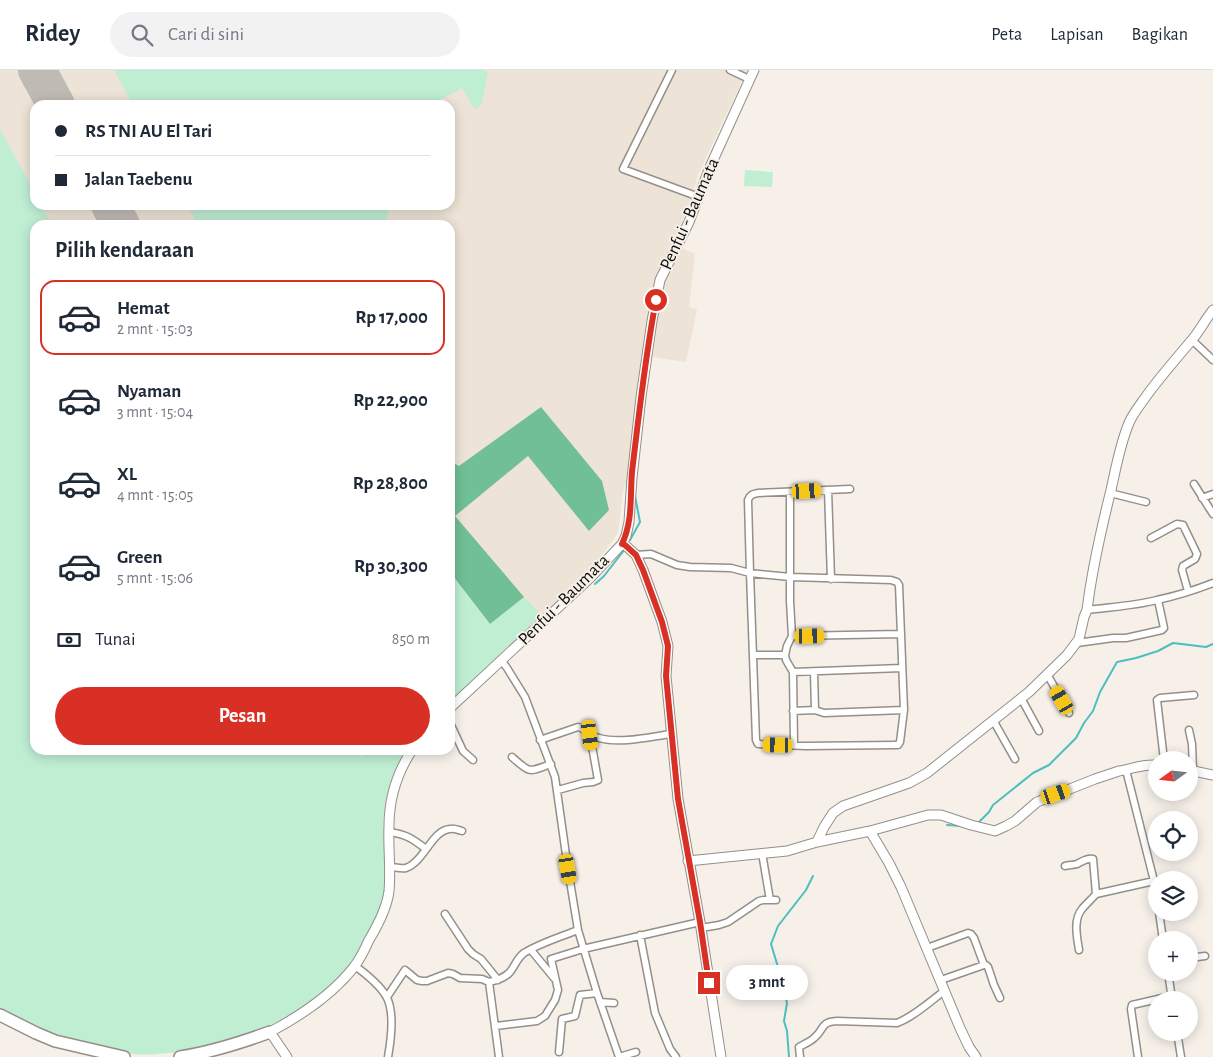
<!DOCTYPE html>
<html lang="id">
<head>
<meta charset="utf-8">
<style>
	body { margin:0; font-family:"Alegreya Sans",sans-serif; background:#f2f2f3; color:#1f2937; height:100vh; display:flex; flex-direction:column; font-size:19px; white-space:nowrap }
	* { box-sizing:border-box; margin:0 }
	p { font-size:16px; color:#747a83 }
	.icon { flex:none; width:28px; height:28px; fill:none; stroke:currentColor; stroke-width:2; stroke-linecap:round; stroke-linejoin:round }
	.map { position:relative; flex:1; overflow:hidden }
	.sheet { position:absolute; left:30px; top:150px; width:425px; height:535px; display:flex; flex-direction:column; background:#fff; border-radius:15px; box-shadow:0 2px 12px #0003 }
	.sheet>* { flex:none }
	.hud { position:absolute; left:30px; top:30px; width:425px; height:110px; border-radius:15px; box-shadow:0 2px 12px #0003; display:grid; align-content:center; height:110px; padding:0 25px; background:#fff }
	.needle { width:32px; rotate:255deg }
	.fabs { position:absolute; left:1148px; top:681px; display:grid; gap:10px }
	.fabs a { display:grid; place-items:center; width:50px; height:50px; border-radius:50%; background:#fff; box-shadow:0 2px 12px #0003; font-size:25px }
	.end { position:absolute; width:22px; height:22px; margin:-11px; border:6px solid #d93025; background:#fff; box-shadow:0 0 0 2px #fff }
	.from { border-radius:50% }
	.bubble { position:absolute; height:35px; border-radius:18px; background:#fff; box-shadow:0 2px 12px #0003; font-size:16px; font-weight:600; line-height:35px; text-align:center }
	.car { position:absolute; width:15px; height:30px; margin:-15px -8px; border-radius:6px; box-shadow:0 0 4px 1px #0007; background:linear-gradient(#f5c518 24%,#345 0 40%,#f5c518 0 76%,#345 0 86%,#f5c518 0) }
	.hud b { display:flex; align-items:center; gap:18px; height:48px; font-size:19px }
	.hud b+b { border-top:1px solid #e0e1e3 }
	.hud i { width:12px; height:12px; background:#1f2937 }
	ul { padding:0; list-style:none }
	li { display:flex; align-items:center; gap:15px; height:75px; margin:0 10px 8px; padding:0 15px; border:2px solid transparent; border-radius:15px }
	li div { flex:1 }
	li b { display:block; font-size:19px }
	li em { font-style:normal; font-weight:600 }
	li.active { border-color:#d93025 }
	li>.icon { width:45px; height:45px; stroke-width:1.5 }
	h2 { padding:0 25px; font-size:22px; line-height:60px }
	.pay { display:flex; align-items:center; gap:12px; height:55px; padding:0 25px; font-size:19px }
	.pay p { margin-inline-start:auto }
	.button { display:flex; gap:10px; margin-top:auto; padding:10px 25px }
	.button a { flex:1; height:58px; border-radius:30px; background:#d93025; color:#fff; font-size:20px; font-weight:600; line-height:58px; text-align:center }
	header { display:flex; align-items:center; gap:30px; box-sizing:border-box; height:70px; padding:0 25px; background:#fff; border-bottom:1px solid #e0e1e3 }
	header strong { font-size:24px }
	nav { display:flex; gap:28px; margin-inline-start:auto; font-size:18px }
	.search { width:350px; height:45px; background:#f2f2f3; display:flex; align-items:center; gap:12px; box-sizing:border-box; padding:0 18px; border-radius:28px; color:#747a83; font-size:19px }
	.map>svg:first-child { display:block }
</style>
</head>
<body>
<header>
<strong>Ridey</strong>
<div class="search"><svg class="icon" aria-label="search" viewBox="0 0 24 24"><circle cx="10" cy="10" r="6"/><path d="M15 15l6 6"/></svg>Cari di sini</div>
<nav><a>Peta</a><a>Lapisan</a><a>Bagikan</a></nav>
</header>
<div class="map">
<svg width="1213" height="987" viewBox="0 0 1213 987">
	<rect width="100%" height="100%" fill="#f6f0e9"/>
	<!-- built -->
	<path fill="#ede3d6" fill-rule="evenodd" d="M 0,0 L 747,0 L 698,105 L 689,136 L 656,209 L 652,226 L 638,326 L 630,403 L 623,421 L 618,463 L 595,495 L 572,518 L 450,629 L 450,155 L 35,155 L 35,680 L 406,680 L 394,706 L 387,794 L 229,970 L 176,983 L 150,982 L 0,940 ZM 35,35 L 450,35 L 450,135 L 35,135 Z
		M 679,178 L 682,178 L 695,184 L 689,237 L 697,239 L 686,292 L 653,287 L 663,211 Z"/>
	<!-- green -->
	<path fill="#bfeed3" d="M 114,0 L 484,0 L 488,2 L 482,33 L 475,40 L 462,18 L 430,35 L 133,35 Z
		M 0,59 L 35,123 L 35,135 L 41,135 L 52,155 L 35,155 L 35,680 L 357,680 L 361,687 L 372,680 L 406,680 C 397,697 386,720 384,740 C 381,758 386,778 386,796 C 387,811 384,827 379,841 C 351,924 273,964 192,979 C 170,983 146,987 124,983 C 108,981 91,977 76,973 C 49,966 25,952 0,940 Z
		M 745,100 L 773,102 L 772,117 L 744,116 Z
		M 187,135 L 391,135 L 384,155 L 198,155 Z
		M 450,502 L 489,554 L 524,527 L 541,545 L 450,631 Z"/>
	<!-- forest -->
	<path fill="#70bf95" d="M 541,337 L 602,411 L 609,440 L 589,461 L 528,386 L 455,446 L 524,527 L 490,554 L 450,502 L 450,391 L 459,396 Z"/>
	<g fill="none" stroke-linecap="round" stroke-linejoin="round">
		<!-- stream -->
		<path stroke="#4dbec0" stroke-width="2" d="M 630,470 L 640,452 L 635,426
			M 595,514 L 604,506 L 625,479
			M 978,753 L 989,742 L 993,735 L 1033,703 L 1049,695 L 1076,668 L 1084,653 L 1093,641 L 1100,622 L 1117,592 L 1136,588 L 1158,581 L 1173,573 L 1206,577 L 1213,574
			M 947,755 L 962,756
			M 789,987 L 787,961 L 784,951 L 787,933 L 781,907 L 771,874 L 778,856 L 806,820 L 813,806"/>
		<!-- runway -->
		<path stroke="#bfbab4" stroke-width="38" d="M 37,0 L 56,35
			M 110,135 L 121,155"/>
		<!-- street casing -->
		<g stroke="#948f88" stroke-width="9">
			<path id="street" d="M 672,0 L 623,99 L 699,127
				M 730,0 L 749,9
				M 1192,270 L 1213,290
				M 1194,414 L 1213,444
				M 828,420 L 831,509
				M 790,422 L 790,531 L 792,566
				M 1110,423 L 1146,432
				M 1202,428 L 1213,424
				M 1151,468 L 1177,454 L 1183,455 L 1197,484 L 1195,489 L 1183,496 L 1182,500 L 1188,521
				M 636,485 L 651,484 L 677,495 L 690,497 L 731,498 L 750,503 L 748,430 C 750,425 752,424 758,423 L 850,419
				M 750,503 L 790,507 L 891,510 L 897,512 L 899,515 L 904,640 L 900,672 L 898,675 L 895,675 L 806,676 L 758,674 L 756,670 Z
				M 1087,540 C 1110,537 1134,536 1157,530 C 1176,526 1195,520 1213,513
				M 1077,573 L 1113,568 L 1126,568 L 1162,560 L 1164,558 L 1158,530
				M 753,585 L 785,585 L 786,590 L 793,602 L 794,675
				M 785,585 L 787,576 L 792,566 L 901,564
				M 502,591 L 507,598 L 525,627 L 555,707 L 568,799 L 578,860 L 597,923 L 619,987
				M 793,602 L 902,598
				M 814,602 L 815,640
				M 1047,604 L 1069,643
				M 1021,628 L 1039,661
				M 793,641 L 815,640 L 824,643 L 904,640
				M 993,650 L 1015,689
				M 450,653 L 463,681 L 473,690
				M 1189,660 L 1192,674 L 1193,700
				M 540,670 L 578,657 C 586,659 590,666 599,668 C 621,674 649,667 671,664
				M 512,687 C 531,704 528,702 551,694
				M 1164,690 L 1157,630 L 1160,628 L 1194,625
				M 1126,700 L 1154,811 L 1156,827
				M 558,720 L 583,713 L 593,712 L 598,710 L 590,665
				M 389,762 C 406,764 413,769 426,779
				M 762,783 L 770,830
				M 1065,796 C 1068,795 1074,795 1077,794 C 1083,791 1086,788 1093,789 L 1096,824 L 1154,811
				M 390,797 C 394,797 401,799 406,798 C 424,792 432,760 450,759 C 454,758 458,760 462,761
				M 1159,842 L 1163,870
				M 445,844 L 468,879 L 473,884 L 481,889 L 498,910
				M 701,858 L 719,855 L 728,852 L 759,831 L 763,830 L 776,830
				M 640,865 L 655,943 L 670,979 L 676,987
				M 927,878 L 968,863 L 971,864 L 974,868 L 984,895 L 941,910
				M 531,880 L 554,908
				M 1079,880 C 1077,867 1073,850 1082,839 C 1086,834 1092,829 1096,824
				M 1189,888 L 1205,886
				M 984,895 L 986,895 L 988,897 L 994,915 L 1000,928
				M 355,896 C 366,904 379,914 386,926 C 395,941 391,970 388,987
				M 1168,902 L 1172,929
				M 489,912 C 497,910 505,908 510,902 C 515,896 517,888 524,883 C 540,873 560,867 578,860
				M 387,927 L 405,900 L 417,910 L 422,911 L 427,911 L 448,903 L 453,904 L 460,908 L 482,909 L 489,912 L 499,987
				M 600,932 L 614,933
				M 496,956 L 537,951 L 545,946 L 555,930 L 558,920 L 551,889 L 583,879 L 700,852
				M 1177,962 L 1181,987
				M 559,982 L 562,949 L 575,946 L 580,925 L 597,923
				M 619,987 L 636,982
				M 800,987 L 799,977 C 804,974 810,972 814,968 C 825,960 819,952 837,951 L 897,953 C 913,947 930,932 944,921
				M 1138,987 L 1131,939 L 1132,935 L 1171,926"/>
		</g>
		<!-- secondary casing -->
		<g stroke="#948f88" stroke-width="11">
			<path id="secondary" d="M 622,474 L 625,475 L 636,485 L 643,500 L 662,552 L 668,576 L 666,606 L 678,729 L 700,852 L 721,987
				M 450,638 L 591,507 L 622,474 L 626,466 L 629,452 L 632,408 L 641,327 L 652,251 L 660,210 L 689,152 L 710,97 L 754,0
				M 1189,700 L 1213,705
				M 870,761 L 889,793 L 901,817 L 960,958 L 969,977 L 976,987
				M 817,772 L 824,757 L 833,743 L 843,736 L 909,713 L 927,703 L 1029,622 L 1067,585 L 1079,569 L 1084,547 L 1087,540 C 1092,499 1101,460 1111,420 C 1116,398 1120,374 1129,353 C 1133,343 1141,334 1147,325 C 1161,306 1176,289 1191,271 C 1199,262 1205,250 1213,240
				M 688,791 L 787,781 L 817,772 L 870,761 L 928,745 L 941,745 L 971,755 L 995,761 L 1006,756 L 1015,751 L 1037,732 L 1095,709 L 1119,701 C 1133,699 1141,694 1156,695
				M 287,987 L 270,962 C 302,945 332,925 354,897 C 360,889 365,879 369,870 C 378,855 387,838 389,821 C 391,799 388,777 389,756 C 389,729 397,703 412,680"/>
		</g>
		<!-- highway casing -->
		<g stroke="#948f88" stroke-width="14">
			<path id="highway" d="M 0,945 L 36,963 L 55,971 L 124,987
				M 180,987 C 212,982 240,973 270,962"/>
		</g>
		<!-- street -->
		<use href="#street" stroke="#fff" stroke-width="6"/>
		<!-- secondary -->
		<use href="#secondary" stroke="#fff" stroke-width="9"/>
		<!-- highway -->
		<use href="#highway" stroke="#fff" stroke-width="11"/>
	</g>
	<g fill="none" stroke-linecap="round" stroke-linejoin="round">
		<!-- route -->
		<path stroke="#d93025" stroke-width="6" d="M 656,230 C 645,287 639,344 632,402 C 630,426 633,451 622,474 L 625,475 L 636,485 L 643,500 L 662,552 L 668,576 L 666,606 L 678,729 L 700,852 L 709,913"/>
	</g>
	<g text-anchor="middle" dominant-baseline="central" stroke-width="4" stroke-linejoin="round" paint-order="stroke">
		<!-- street labels -->
		<g font-size="18" fill="#0d0b09" stroke="#f6f0e9">
			<text transform="translate(690 144) rotate(-66)">Penfui - Baumata</text>
			<text transform="translate(564 530) rotate(-45)">Penfui - Baumata</text>
		</g>
	</g>
</svg>
<div class="fabs">
<a><svg class="needle" viewBox="-14 -14 28 28"><path d="M0-13l5 13h-10z" fill="#e53935"/><path d="M0 13l5-13h-10z" fill="#747a83"/></svg></a>
<a><svg class="icon" aria-label="locate" viewBox="0 0 24 24"><circle cx="12" cy="12" r="6"/><path d="M12 2v4M12 18v4M2 12h4M18 12h4"/></svg></a>
<a><svg class="icon" aria-label="layers" viewBox="0 0 24 24"><path d="M12 4l9 5-9 5-9-5zM3 14l9 5 9-5"/></svg></a>
<a>+</a>
<a>−</a>
</div>
<i class="end from" style="left:656px;top:230px"></i>
<i class="end" style="left:709px;top:913px"></i>
<div class="bubble" style="left:726px;top:895px;width:82px">3 mnt</div>
<i class="car" style="left:807px;top:421px;rotate:87deg"></i>
<i class="car" style="left:810px;top:566px;rotate:89deg"></i>
<i class="car" style="left:1062px;top:630px;rotate:330deg"></i>
<i class="car" style="left:590px;top:665px;rotate:173deg"></i>
<i class="car" style="left:778px;top:675px;rotate:271deg"></i>
<i class="car" style="left:1056px;top:724px;rotate:71deg"></i>
<i class="car" style="left:568px;top:799px;rotate:170deg"></i>
<div class="hud">
<b><i class="from"></i>RS TNI AU El Tari</b>
<b><i></i>Jalan Taebenu</b>
</div>
<section class="sheet">
<h2>Pilih kendaraan</h2>
<ul>
<li class="active"><svg class="icon" aria-label="car" viewBox="0 0 24 24"><path d="M5 17H2v-5l4-1 3-4h7l3 4 3 1v5h-3M9 17h6M6 11h13"/><circle cx="7" cy="17" r="2"/><circle cx="17" cy="17" r="2"/></svg><div><b>Hemat</b><p>2 mnt · 15:03</p></div><em>Rp 17,000</em></li>
<li><svg class="icon" aria-label="car" viewBox="0 0 24 24"><path d="M5 17H2v-5l4-1 3-4h7l3 4 3 1v5h-3M9 17h6M6 11h13"/><circle cx="7" cy="17" r="2"/><circle cx="17" cy="17" r="2"/></svg><div><b>Nyaman</b><p>3 mnt · 15:04</p></div><em>Rp 22,900</em></li>
<li><svg class="icon" aria-label="car" viewBox="0 0 24 24"><path d="M5 17H2v-5l4-1 3-4h7l3 4 3 1v5h-3M9 17h6M6 11h13"/><circle cx="7" cy="17" r="2"/><circle cx="17" cy="17" r="2"/></svg><div><b>XL</b><p>4 mnt · 15:05</p></div><em>Rp 28,800</em></li>
<li><svg class="icon" aria-label="car" viewBox="0 0 24 24"><path d="M5 17H2v-5l4-1 3-4h7l3 4 3 1v5h-3M9 17h6M6 11h13"/><circle cx="7" cy="17" r="2"/><circle cx="17" cy="17" r="2"/></svg><div><b>Green</b><p>5 mnt · 15:06</p></div><em>Rp 30,300</em></li>
</ul>
<div class="pay"><svg class="icon" aria-label="cash" viewBox="0 0 24 24"><path d="M3 7h18v10H3z"/><circle cx="12" cy="12" r="2"/></svg>Tunai<p>850 m</p></div>
<div class="button"><a>Pesan</a></div>
</section>
</div>
</body>
</html>
